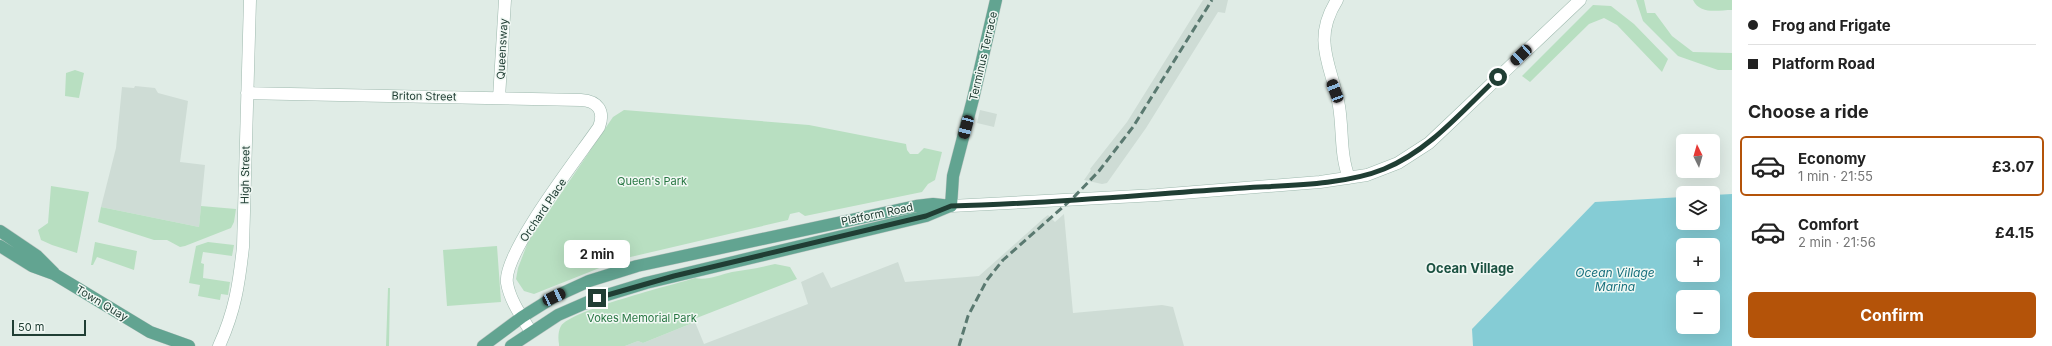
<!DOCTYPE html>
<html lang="en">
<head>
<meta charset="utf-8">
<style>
	body { margin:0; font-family:Inter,sans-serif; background:#f2f2f2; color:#222; height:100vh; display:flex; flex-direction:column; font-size:15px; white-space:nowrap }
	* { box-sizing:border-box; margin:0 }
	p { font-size:13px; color:#767676 }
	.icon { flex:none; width:22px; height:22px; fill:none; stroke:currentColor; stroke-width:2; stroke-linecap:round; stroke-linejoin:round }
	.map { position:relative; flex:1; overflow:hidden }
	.sheet { display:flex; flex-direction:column; background:#fff; width:320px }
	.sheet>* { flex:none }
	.banner { display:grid; align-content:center; height:88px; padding:0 16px; background:#fff }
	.needle { width:26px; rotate:355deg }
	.controls { position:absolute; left:1676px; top:134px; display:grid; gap:8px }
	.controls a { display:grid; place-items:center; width:44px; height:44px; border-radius:6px; background:#fff; box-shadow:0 4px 16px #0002; font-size:20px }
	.scale { position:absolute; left:12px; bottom:10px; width:74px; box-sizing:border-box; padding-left:4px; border:2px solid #203e34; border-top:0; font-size:11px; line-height:14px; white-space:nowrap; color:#203e34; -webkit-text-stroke:3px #f1f8f4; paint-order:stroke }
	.end { position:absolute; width:18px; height:18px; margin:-9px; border:5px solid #203e34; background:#fff; box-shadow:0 0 0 2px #fff }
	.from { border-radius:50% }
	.bubble { position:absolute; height:28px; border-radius:6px; background:#fff; box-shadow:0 4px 16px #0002; font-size:13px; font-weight:700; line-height:28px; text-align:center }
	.car { position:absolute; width:12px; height:24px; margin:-12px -6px; border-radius:5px; box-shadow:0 0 3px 1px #0007; background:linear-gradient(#222 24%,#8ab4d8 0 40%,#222 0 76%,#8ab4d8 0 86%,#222 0) }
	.banner b { display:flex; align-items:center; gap:14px; height:38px; font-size:15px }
	.banner b+b { border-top:1px solid #e0e0e0 }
	.banner i { width:10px; height:10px; background:#222 }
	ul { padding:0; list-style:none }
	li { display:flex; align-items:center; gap:12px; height:60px; margin:0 8px 6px; padding:0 8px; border:2px solid transparent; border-radius:6px }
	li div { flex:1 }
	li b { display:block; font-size:15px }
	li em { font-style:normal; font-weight:700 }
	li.active { border-color:#b45309 }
	li>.icon { width:36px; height:36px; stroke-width:1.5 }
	h2 { padding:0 16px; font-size:18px; line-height:48px }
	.primary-button { display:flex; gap:8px; margin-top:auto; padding:8px 16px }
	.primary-button a { flex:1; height:46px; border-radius:6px; background:#b45309; color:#fff; font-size:16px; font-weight:700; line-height:46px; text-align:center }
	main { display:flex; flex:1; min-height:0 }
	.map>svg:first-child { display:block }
</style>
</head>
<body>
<main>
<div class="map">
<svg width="1732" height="346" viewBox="0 0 1732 346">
	<rect width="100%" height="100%" fill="#e0ece6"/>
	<!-- built -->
	<path fill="#cedcd5" d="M 1203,0 L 1228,0 L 1225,13 L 1218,12 L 1146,128 L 1107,183 L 1102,184 L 1084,180 L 1091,170 L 1090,169 L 1127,122 Z
		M 135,86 L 155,88 L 158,93 L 188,101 L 180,162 L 205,165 L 199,227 L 101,207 L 116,148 L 122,87 L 134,88 Z
		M 980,110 L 997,114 L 994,127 L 977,123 Z
		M 1064,214 L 1073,313 L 1162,305 L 1173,307 L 1184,346 L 625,346 L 638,341 L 643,343 L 695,322 L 704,344 L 808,304 L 801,282 L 823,272 L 831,288 L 898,262 L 905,282 L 979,276 L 1044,218 L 1048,215 L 1055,222 Z"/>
	<!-- green -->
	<path fill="#b8dfc1" d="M 1636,0 L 1644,0 L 1647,13 L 1655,13 L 1672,36 L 1693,52 L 1732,53 L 1732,70 L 1718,70 L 1678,56 L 1643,21 Z
		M 1693,0 L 1732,0 L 1732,10 C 1718,10 1700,15 1693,0 Z
		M 1593,5 L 1611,6 L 1634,24 L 1668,59 L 1662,72 L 1617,25 L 1604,18 L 1589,24 L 1530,82 L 1522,76 Z
		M 75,70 L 84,73 L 79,98 L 65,96 L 66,73 Z
		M 624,110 L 809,125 L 906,144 L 907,150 L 910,154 L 918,154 L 924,148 L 942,152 L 935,180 L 928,184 L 922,192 L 805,216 L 799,212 L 790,214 L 788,220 L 622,259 L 534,294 L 524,291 L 516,279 L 518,268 L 528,242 L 613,117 Z
		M 51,186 L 89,192 L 77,253 L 52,245 L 41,240 L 38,230 L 48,223 Z
		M 201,206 L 236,209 L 234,222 L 231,228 L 185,246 L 180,247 L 167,240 L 154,240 L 98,222 L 101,207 L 199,227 Z
		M 95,242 L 137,251 L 134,270 L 97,257 L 93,265 L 91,265 Z
		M 208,242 L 234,245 L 232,256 L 203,252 L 201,263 L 204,264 L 203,278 L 230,282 L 228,295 L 221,294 L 220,300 L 198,296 L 200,285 L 189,283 L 196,246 Z
		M 497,246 L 501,302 L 447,306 L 443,250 Z
		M 775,264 L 790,267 L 797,279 L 694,319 L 695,322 L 643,343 L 638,341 L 625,346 L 559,346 L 559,344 C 558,339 558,331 561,326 C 571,310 672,285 695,278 C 707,281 719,275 732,272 C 747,270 759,268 775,264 Z
		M 388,288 L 390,288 L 389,346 L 386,346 Z"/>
	<!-- water -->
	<path fill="#85ccd5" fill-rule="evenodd" d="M 1732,194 L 1732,346 L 1473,346 L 1472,329 L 1595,202 L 1683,197 L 1683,223 L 1713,223 L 1713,195 ZM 1683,245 L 1713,245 L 1713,275 L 1683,275 ZM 1683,297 L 1713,297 L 1713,327 L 1683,327 Z"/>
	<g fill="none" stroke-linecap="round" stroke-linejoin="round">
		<!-- secondary casing -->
		<g stroke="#9eb9ae" stroke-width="13">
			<path id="secondary" d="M 1337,0 C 1311,41 1332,66 1339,106 C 1343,130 1340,155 1349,178
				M 247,93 L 581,100 C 598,101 605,111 599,127 C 580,155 502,254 507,283 C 510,301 522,317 531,332
				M 499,98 L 505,0
				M 951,206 L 1157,195 L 1320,182 L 1367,175 L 1398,163 L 1429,143 L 1580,0
				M 219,346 C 235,311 239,284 243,247 L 250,0"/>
		</g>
		<!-- primary casing -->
		<g stroke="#c1c9c6" stroke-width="13">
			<path id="primary" d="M 951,206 L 953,176 L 973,99 L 996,0
				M 0,231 L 37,256 L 54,273
				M 0,246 L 32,266 L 54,274 L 150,332 L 189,346
				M 483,346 L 522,317 L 554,297 L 589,281 L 637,266 L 916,206 L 933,204 L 951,206
				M 511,346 L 558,315 L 597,298 L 646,283 L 926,216 L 950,206"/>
		</g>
		<!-- secondary -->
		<use href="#secondary" stroke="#fff" stroke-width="12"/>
		<!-- primary -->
		<use href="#primary" stroke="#62a491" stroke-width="12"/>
		<!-- rail -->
		<path stroke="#5a7970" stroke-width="3" stroke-dasharray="8 4" stroke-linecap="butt" d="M 959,346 L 968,316 L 987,280 L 1003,260 L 1072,199 L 1099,171 L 1133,127 L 1212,0"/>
	</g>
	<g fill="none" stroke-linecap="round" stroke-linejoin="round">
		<!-- route -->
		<path stroke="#203e34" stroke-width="5" d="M 597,298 L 674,276 L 926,216 L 951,206 C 1044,204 1136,195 1228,189 C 1276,185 1340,187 1384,169 C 1429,151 1463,110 1498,77"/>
	</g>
	<g text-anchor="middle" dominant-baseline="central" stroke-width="3" stroke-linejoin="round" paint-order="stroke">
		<!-- street labels -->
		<g font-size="11" fill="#203e34" stroke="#f1f8f4">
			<text transform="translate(502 49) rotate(-87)">Queensway</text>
			<text transform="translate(983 56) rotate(-77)">Terminus Terrace</text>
			<text transform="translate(424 96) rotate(1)">Briton Street</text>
			<text transform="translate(245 175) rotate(-89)">High Street</text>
			<text transform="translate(543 210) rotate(-56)">Orchard Place</text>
			<text transform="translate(877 214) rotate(-12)">Platform Road</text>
			<text transform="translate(102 303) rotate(31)">Town Quay</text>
		</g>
		<!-- park labels -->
		<g font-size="11" fill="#287743" stroke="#f1f8f4">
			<text x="652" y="181">Queen's Park</text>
			<text x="642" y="318">Vokes Memorial Park</text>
		</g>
		<!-- water labels -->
		<g font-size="12" font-style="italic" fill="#17707d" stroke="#f1f8f4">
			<text x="1615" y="272">Ocean Village<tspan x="1615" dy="14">Marina</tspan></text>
		</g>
		<!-- quarter labels -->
		<g font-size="13" font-weight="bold" fill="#1b5141" stroke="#f1f8f4">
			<text x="1470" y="268">Ocean Village</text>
		</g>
	</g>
</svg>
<div class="controls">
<a><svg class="needle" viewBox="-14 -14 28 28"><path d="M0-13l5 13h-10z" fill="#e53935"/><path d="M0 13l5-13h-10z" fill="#767676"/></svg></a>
<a><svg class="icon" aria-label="layers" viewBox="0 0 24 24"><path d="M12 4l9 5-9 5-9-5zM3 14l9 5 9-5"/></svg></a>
<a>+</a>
<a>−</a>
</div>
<div class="scale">50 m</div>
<i class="end from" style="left:1498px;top:77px"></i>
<i class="end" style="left:597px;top:298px"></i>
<div class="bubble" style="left:564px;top:240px;width:66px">2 min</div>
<i class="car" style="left:1521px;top:55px;rotate:227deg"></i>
<i class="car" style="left:1335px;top:91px;rotate:339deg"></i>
<i class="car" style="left:966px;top:127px;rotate:195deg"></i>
<i class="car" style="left:554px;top:297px;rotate:65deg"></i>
</div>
<section class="sheet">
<div class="banner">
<b><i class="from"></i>Frog and Frigate</b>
<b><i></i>Platform Road</b>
</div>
<h2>Choose a ride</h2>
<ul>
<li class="active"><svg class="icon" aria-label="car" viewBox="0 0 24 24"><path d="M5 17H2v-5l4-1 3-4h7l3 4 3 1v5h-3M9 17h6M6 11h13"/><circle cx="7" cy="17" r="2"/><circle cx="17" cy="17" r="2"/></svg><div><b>Economy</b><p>1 min · 21:55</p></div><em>£3.07</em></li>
<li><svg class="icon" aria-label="car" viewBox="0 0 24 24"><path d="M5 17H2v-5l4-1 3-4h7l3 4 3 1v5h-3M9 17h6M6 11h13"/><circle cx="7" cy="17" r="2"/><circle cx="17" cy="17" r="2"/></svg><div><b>Comfort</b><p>2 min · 21:56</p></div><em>£4.15</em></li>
</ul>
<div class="primary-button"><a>Confirm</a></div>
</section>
</main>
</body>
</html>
